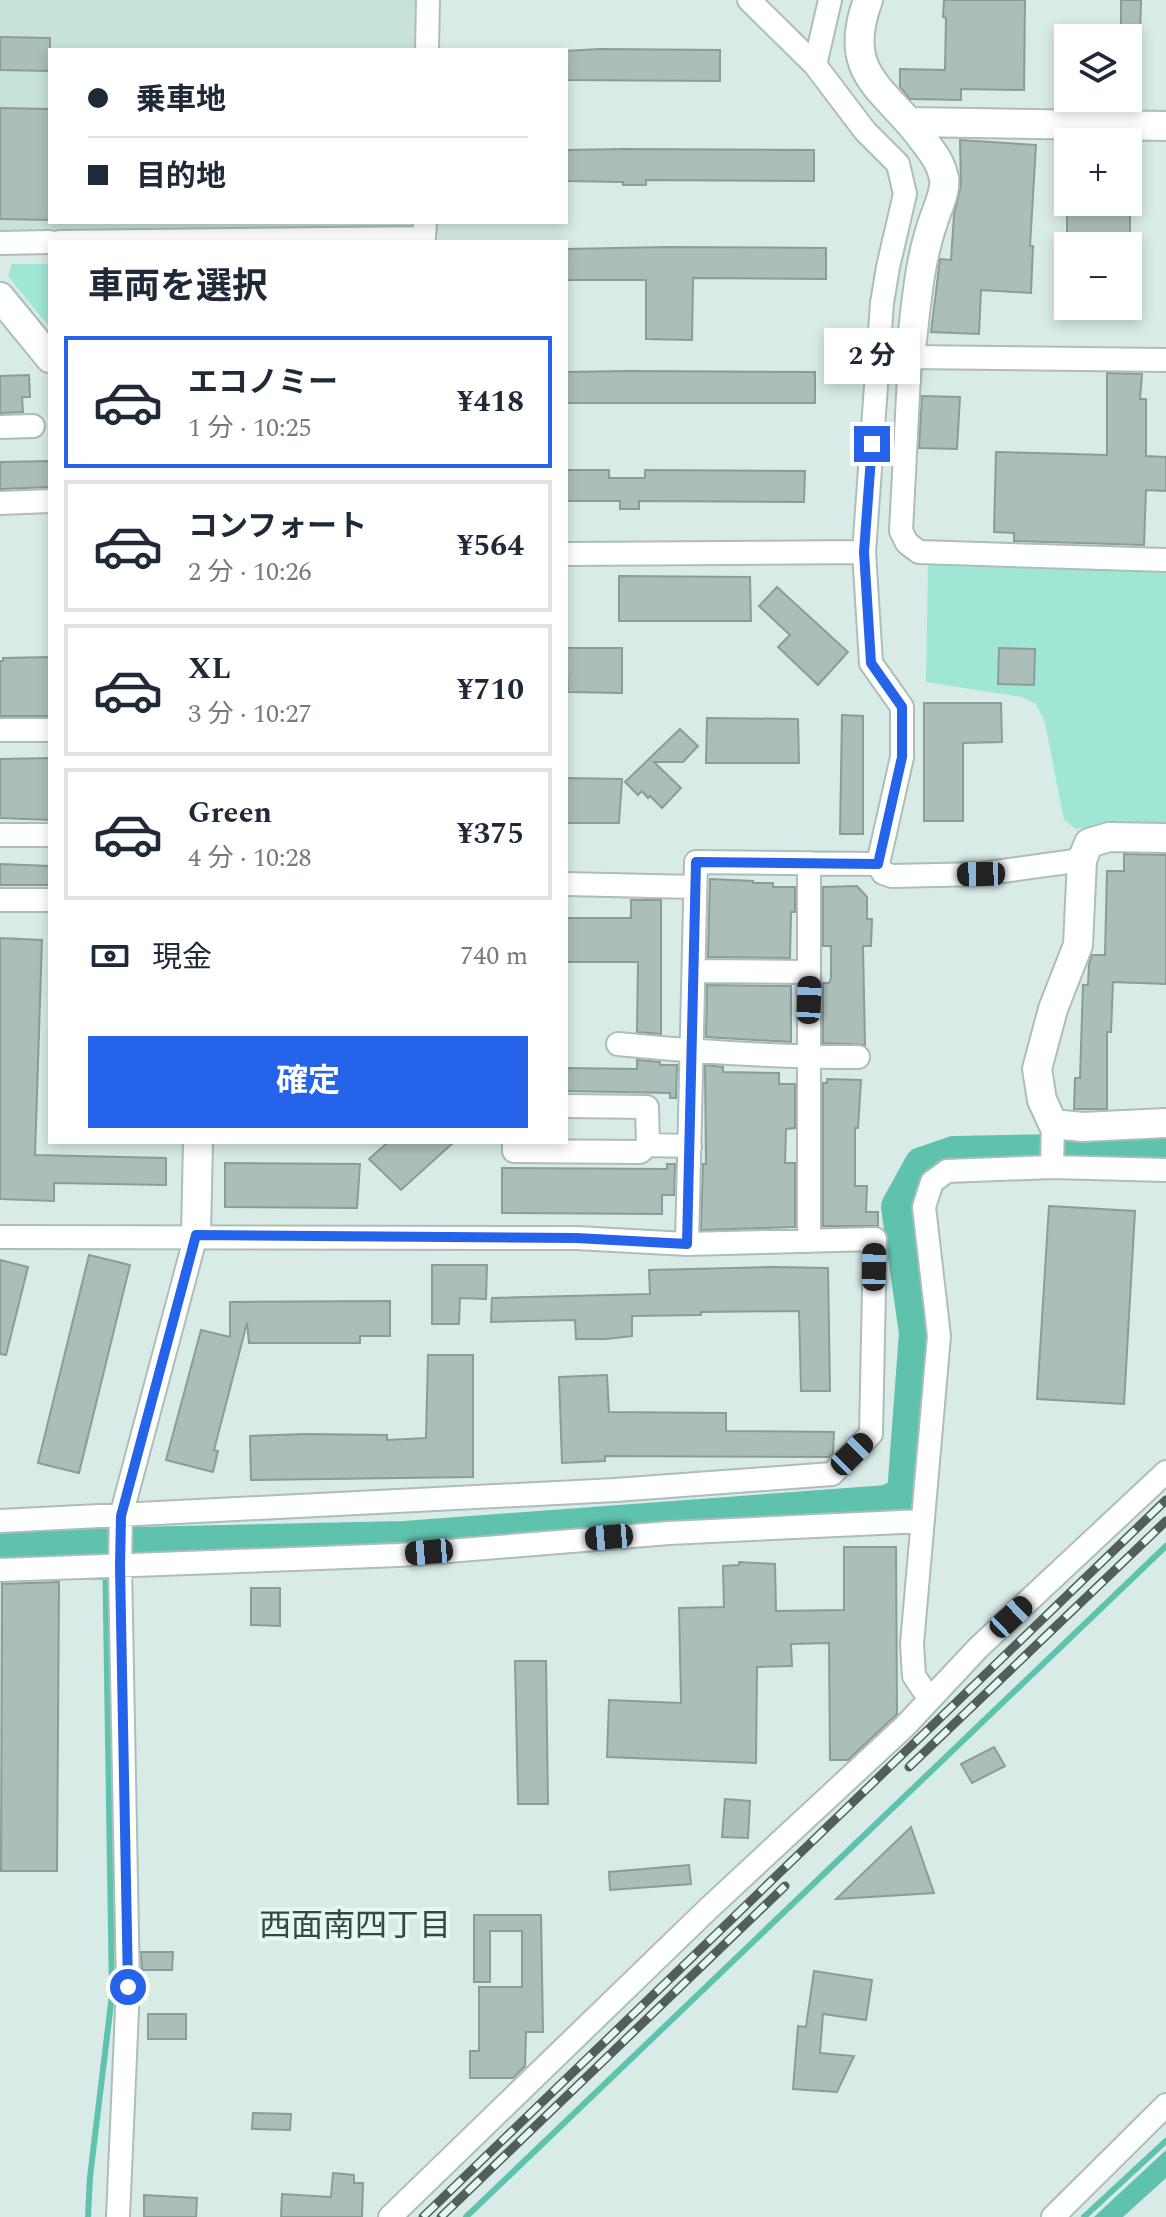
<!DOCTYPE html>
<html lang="ja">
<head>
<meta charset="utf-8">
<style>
	body { margin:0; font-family:Spectral,"Noto Sans JP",serif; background:#f2f2f3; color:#1f2937; height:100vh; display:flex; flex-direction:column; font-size:30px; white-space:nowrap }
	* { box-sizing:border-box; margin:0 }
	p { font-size:26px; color:#747a83 }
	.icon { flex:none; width:44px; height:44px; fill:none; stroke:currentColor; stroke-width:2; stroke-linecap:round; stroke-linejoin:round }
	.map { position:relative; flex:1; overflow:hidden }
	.drawer { position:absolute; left:48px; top:240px; width:520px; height:904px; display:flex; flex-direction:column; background:#fff; border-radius:0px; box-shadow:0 4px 12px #0003 }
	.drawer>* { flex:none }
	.top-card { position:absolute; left:48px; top:48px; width:520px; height:176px; border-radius:0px; box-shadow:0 4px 12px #0003; display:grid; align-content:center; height:176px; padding:0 40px; background:#fff }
	.buttons { position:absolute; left:1054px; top:24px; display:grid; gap:16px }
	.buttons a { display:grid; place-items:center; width:88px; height:88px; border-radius:0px; background:#fff; box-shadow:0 4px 12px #0003; font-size:40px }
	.end { position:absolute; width:36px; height:36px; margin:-18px; border:10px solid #2563eb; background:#fff; box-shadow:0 0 0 4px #fff }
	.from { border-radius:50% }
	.bubble { position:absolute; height:56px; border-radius:0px; background:#fff; box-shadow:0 4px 12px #0003; font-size:26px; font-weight:700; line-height:56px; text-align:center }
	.car { position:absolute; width:24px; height:48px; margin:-24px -12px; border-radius:10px; box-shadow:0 0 6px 2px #0007; background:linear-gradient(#222 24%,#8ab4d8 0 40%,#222 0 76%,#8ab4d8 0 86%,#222 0) }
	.top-card b { display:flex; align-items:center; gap:28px; height:76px; font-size:30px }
	.top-card b+b { border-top:2px solid #e0e1e3 }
	.top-card i { width:20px; height:20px; background:#1f2937 }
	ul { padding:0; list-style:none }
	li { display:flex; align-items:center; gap:24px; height:132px; margin:0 16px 12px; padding:0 24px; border:4px solid #e0e1e3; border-radius:0px }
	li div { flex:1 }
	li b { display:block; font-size:30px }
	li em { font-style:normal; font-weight:700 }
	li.current { border-color:#2563eb }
	li>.icon { width:72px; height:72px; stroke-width:1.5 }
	h2 { padding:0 40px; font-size:36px; line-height:96px }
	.pay { display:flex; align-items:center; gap:20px; height:88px; padding:0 40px; font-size:30px }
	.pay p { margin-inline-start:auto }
	.primary-button { display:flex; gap:16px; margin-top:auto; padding:16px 40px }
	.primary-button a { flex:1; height:92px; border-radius:0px; background:#2563eb; color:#fff; font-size:32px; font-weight:700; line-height:92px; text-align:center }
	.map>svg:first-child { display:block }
</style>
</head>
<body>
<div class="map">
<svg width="1166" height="2217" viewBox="0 0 1166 2217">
	<rect width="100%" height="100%" fill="#d8ebe6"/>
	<!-- built -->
	<path fill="#c6e2da" d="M 0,0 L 418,0 L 418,50 L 50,50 L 50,222 L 417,224 L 408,232 L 0,232 Z"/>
	<!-- green -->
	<path fill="#a0e6d4" d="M 12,264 L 50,264 L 50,328 L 8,276 Z
		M 928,565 L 1166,571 L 1166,825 L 1110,824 L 1076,829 L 1064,820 L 1045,723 L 1036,704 L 1022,697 L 926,682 Z"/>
	<!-- water -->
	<path fill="#5fc2ad" d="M 1166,2150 L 1166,2178 L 1123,2217 L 1094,2217 Z"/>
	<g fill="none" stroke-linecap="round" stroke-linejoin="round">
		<!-- stream -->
		<path stroke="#5fc2ad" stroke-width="6" d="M 88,2217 L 90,2177 L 112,1995 L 105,1545
			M 466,2217 L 1166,1546
			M 1084,2217 L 1166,2141"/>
		<!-- river -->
		<path stroke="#5fc2ad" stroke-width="36" d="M 0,1548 L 405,1539 L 888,1503 L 905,1494 L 917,1333 L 899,1207 L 922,1165 L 954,1154 L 1061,1152 L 1166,1142"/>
	</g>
	<!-- building -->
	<path fill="#acbeb9" stroke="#8b9d98" stroke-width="2" d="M 944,0 L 1025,0 L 1024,90 L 961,89 L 961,100 L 910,99 L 900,87 L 900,69 L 945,70 L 946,18 L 943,17 Z
		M 1121,0 L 1141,0 L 1140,38 L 1121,38 Z
		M 0,37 L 50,38 L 50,71 L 0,70 Z
		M 600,49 L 720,50 L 720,81 L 566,80 L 566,51 Z
		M 0,108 L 50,109 L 50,220 L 0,219 Z
		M 960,140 L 1036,145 L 1030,246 L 1033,246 L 1031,293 L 981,290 L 979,334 L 931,332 L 940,259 L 951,260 L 954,215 L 961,184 Z
		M 623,149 L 814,150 L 814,181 L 646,180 L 646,185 L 623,185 L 623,182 L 566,181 L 566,150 Z
		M 1067,202 L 1130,202 L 1130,240 L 1067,239 Z
		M 667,247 L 826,248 L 826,279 L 693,278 L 692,340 L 646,339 L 646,280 L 566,280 L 566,249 Z
		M 628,371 L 815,372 L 815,403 L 566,403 L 566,372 Z
		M 1107,373 L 1142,374 L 1140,399 L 1146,399 L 1146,456 L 1166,457 L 1166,491 L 1146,490 L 1144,545 L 1014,541 L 1014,533 L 994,532 L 996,452 L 1107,455 Z
		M 29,375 L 30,397 L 22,397 L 23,412 L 0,413 L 0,376 Z
		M 922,396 L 960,397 L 957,449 L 919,448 Z
		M 50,461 L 50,487 L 0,489 L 0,462 Z
		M 566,470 L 609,470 L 609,478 L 645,478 L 645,470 L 805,471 L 804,502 L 639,501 L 639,509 L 620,509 L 620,501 L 566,501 Z
		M 619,576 L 750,577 L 751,621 L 619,621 Z
		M 777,587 L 848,652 L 818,685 L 778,647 L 790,635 L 759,606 Z
		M 568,648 L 622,648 L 622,693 L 568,692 L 566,651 Z
		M 999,648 L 1035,649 L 1034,685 L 998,684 Z
		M 50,657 L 50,716 L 0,716 L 0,661 L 3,661 L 3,658 Z
		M 924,703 L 1001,703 L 1002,742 L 963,743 L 963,821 L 924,821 Z
		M 842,715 L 863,716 L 863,834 L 840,834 Z
		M 707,718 L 798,719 L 799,763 L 706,763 Z
		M 680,729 L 698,746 L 683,762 L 654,762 L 681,788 L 662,808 L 650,796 L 648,798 L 642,791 L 638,795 L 625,782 Z
		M 50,758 L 50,820 L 0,818 L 0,759 Z
		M 566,778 L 622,779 L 619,823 L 566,823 Z
		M 1124,854 L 1166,855 L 1166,984 L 1113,982 L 1111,1032 L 1107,1032 L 1107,1109 L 1074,1109 L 1075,1078 L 1080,1078 L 1083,985 L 1088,985 L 1089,964 L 1092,955 L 1105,955 L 1107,871 L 1124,871 Z
		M 0,864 L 50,866 L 50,885 L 0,885 Z
		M 710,879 L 753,881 L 753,883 L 773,883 L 773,887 L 795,887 L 795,912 L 791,912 L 790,958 L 708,957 Z
		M 857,886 L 867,897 L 867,919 L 872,919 L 871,946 L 863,946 L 865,1045 L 823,1043 L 823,983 L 829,983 L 831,978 L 831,946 L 823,946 L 823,887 Z
		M 631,900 L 661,900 L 661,1034 L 637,1032 L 638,962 L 566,962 L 566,918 L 631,918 Z
		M 0,938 L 42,940 L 35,1155 L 166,1158 L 166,1185 L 54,1183 L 54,1201 L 0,1199 Z
		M 707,985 L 791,986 L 791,1042 L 706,1037 Z
		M 637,1060 L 660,1062 L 660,1065 L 677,1065 L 676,1098 L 670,1098 L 670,1093 L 566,1091 L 566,1068 L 637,1069 Z
		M 705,1065 L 723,1067 L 723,1072 L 779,1073 L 779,1084 L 795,1084 L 795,1128 L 786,1129 L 785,1163 L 795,1163 L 795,1227 L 701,1230 L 703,1164 L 706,1164 Z
		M 827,1079 L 861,1080 L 858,1128 L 855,1128 L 855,1186 L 867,1186 L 866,1212 L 878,1212 L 878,1226 L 823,1226 L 823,1083 L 827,1083 Z
		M 388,1142 L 454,1142 L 401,1190 L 369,1159 Z
		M 225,1163 L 360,1164 L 357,1208 L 225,1207 Z
		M 667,1164 L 675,1164 L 674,1195 L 662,1195 L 662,1214 L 502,1213 L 502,1168 L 667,1169 Z
		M 1049,1206 L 1135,1211 L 1124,1404 L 1037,1399 Z
		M 89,1255 L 130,1265 L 79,1473 L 38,1463 Z
		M 0,1260 L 28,1267 L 6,1355 L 0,1354 Z
		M 432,1265 L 487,1265 L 486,1299 L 460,1298 L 459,1324 L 432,1324 Z
		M 774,1267 L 828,1268 L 830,1391 L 801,1391 L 799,1311 L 701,1312 L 701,1315 L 632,1316 L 632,1336 L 606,1339 L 576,1339 L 575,1320 L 491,1322 L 492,1298 L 650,1294 L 649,1270 Z
		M 390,1301 L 390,1336 L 360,1336 L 360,1343 L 249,1343 L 247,1323 L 214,1450 L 218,1451 L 213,1472 L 166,1460 L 201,1330 L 230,1337 L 230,1302 Z
		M 428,1355 L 473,1355 L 473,1477 L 251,1480 L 250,1436 L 306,1434 L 387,1435 L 387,1440 L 426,1438 Z
		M 607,1375 L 609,1412 L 726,1413 L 726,1431 L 834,1432 L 833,1453 L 829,1457 L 605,1456 L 605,1461 L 562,1463 L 559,1377 Z
		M 844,1547 L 896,1547 L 897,1714 L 848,1760 L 830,1760 L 829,1643 L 791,1644 L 792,1666 L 757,1667 L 756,1763 L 607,1757 L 609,1700 L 681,1703 L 679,1608 L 724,1607 L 723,1566 L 739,1565 L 739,1562 L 775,1564 L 776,1611 L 844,1610 Z
		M 59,1582 L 57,1871 L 1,1871 L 2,1584 Z
		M 251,1588 L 280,1588 L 280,1626 L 251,1625 Z
		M 515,1661 L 546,1661 L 548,1804 L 518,1804 Z
		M 994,1747 L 1005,1766 L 972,1783 L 961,1764 Z
		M 725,1799 L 750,1801 L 748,1838 L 722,1837 Z
		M 911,1827 L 934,1893 L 836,1899 Z
		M 689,1865 L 691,1884 L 610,1890 L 609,1872 Z
		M 474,1915 L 541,1915 L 543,2032 L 526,2032 L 525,2066 L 513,2078 L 470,2078 L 470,2051 L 479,2051 L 479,1987 L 522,1987 L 522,1931 L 490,1931 L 490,1982 L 474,1982 Z
		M 141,1952 L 173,1952 L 172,1970 L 142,1970 Z
		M 814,1971 L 872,1980 L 866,2020 L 823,2014 L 820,2053 L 854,2056 L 837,2092 L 793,2089 L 798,2026 L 806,2027 Z
		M 148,2014 L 186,2014 L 186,2039 L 148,2039 Z
		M 253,2113 L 291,2114 L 290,2130 L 252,2129 Z
		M 333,2173 L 354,2175 L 354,2183 L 363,2183 L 362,2217 L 281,2217 L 282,2194 L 331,2197 Z
		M 144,2195 L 197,2198 L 196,2217 L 144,2217 Z"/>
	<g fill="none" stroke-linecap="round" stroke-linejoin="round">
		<!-- minor casing -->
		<g stroke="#acbeb9" stroke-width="26">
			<path id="minor" d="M 749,0 L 815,65 L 865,131 L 898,164 L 905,194 L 888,267 L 882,303 L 864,552 L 871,663 L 902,707 L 902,757 L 878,864 L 883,873 L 892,876 L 981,874 L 1082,860
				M 427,50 L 428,0
				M 815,65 L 830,0
				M 60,242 L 424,238 L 425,222
				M 0,243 L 50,242
				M 1166,360 L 910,357 L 901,531 L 907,543 L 919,552 L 1166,560
				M 0,427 L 33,426
				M 0,503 L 50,501
				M 566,554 L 864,552
				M 0,730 L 50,730
				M 0,835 L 50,835
				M 566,884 L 695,887
				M 0,900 L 50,900
				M 694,971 L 809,972
				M 618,1044 C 698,1052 778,1057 858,1057
				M 566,1106 L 647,1107 L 648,1145
				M 514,1142 L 514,1151 L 640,1152 L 648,1145 L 690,1146
				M 1052,1167 L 1053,1124
				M 0,1237 L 576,1238 L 687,1244 L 875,1239 L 871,1434 L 832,1474 L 615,1490 L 0,1521
				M 809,1241 L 809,863
				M 687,1244 L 696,862 L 878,864
				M 0,1570 L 399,1555 L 669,1533 L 923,1521
				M 929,1698 L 914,1676 L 912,1644 L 939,1336 L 924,1207 L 932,1182 L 947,1171 L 1052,1167 L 1166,1170
				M 118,2217 L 128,1987 L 120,1566 L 121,1516 L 196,1235
				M 390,2217 L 708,1909 L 905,1726 L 978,1648 L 1166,1472
				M 1053,2217 L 1166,2105"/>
		</g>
		<!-- tertiary casing -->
		<g stroke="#acbeb9" stroke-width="32">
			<path id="tertiary" d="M 868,0 C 840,76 886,88 924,141 C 933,153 941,163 944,178 C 946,191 938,207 934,219 C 918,264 916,310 910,357
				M 911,122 L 1166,126
				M 0,297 L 50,358
				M 1166,838 L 1109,837 L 1089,843 L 1082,860 L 1078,945 L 1053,1009 L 1037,1069 L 1042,1100 L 1053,1124 L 1082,1127 L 1166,1123
				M 196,1235 L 198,1142"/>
		</g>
		<!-- minor -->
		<use href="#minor" stroke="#fff" stroke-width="22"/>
		<!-- tertiary -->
		<use href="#tertiary" stroke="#fff" stroke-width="28"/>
		<!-- rail casing -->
		<g stroke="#535d5a" stroke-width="9">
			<path id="rail" d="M 909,1767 L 1166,1521
				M 423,2217 L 1166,1500
				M 441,2217 L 785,1886"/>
		</g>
		<!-- rail -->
		<use href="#rail" stroke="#e5f8f3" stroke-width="6" stroke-dasharray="18" stroke-linecap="butt"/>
	</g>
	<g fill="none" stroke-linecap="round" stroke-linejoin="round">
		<!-- route -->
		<path stroke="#2563eb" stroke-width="10" d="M 128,1987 L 120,1566 L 121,1516 L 196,1235 L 576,1238 L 687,1244 L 696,862 L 878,864 L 902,757 L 902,707 L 871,663 L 864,552 L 872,444"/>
	</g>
	<g text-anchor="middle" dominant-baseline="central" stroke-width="8" stroke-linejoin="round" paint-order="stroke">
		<!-- neighbourhood labels -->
		<g font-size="32" fill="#374743" stroke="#e5f8f3">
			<text x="355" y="1926">西面南四丁目</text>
		</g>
	</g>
</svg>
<div class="buttons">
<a><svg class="icon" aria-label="layers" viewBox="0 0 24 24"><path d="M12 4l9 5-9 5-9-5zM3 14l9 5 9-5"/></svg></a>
<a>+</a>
<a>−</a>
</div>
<i class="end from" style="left:128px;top:1987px"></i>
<i class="end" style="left:872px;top:444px"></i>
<div class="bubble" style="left:824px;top:328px;width:96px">2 分</div>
<i class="car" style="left:981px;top:874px;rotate:269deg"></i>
<i class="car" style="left:809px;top:1000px;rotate:2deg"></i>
<i class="car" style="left:874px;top:1267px;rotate:1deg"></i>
<i class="car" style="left:852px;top:1454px;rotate:45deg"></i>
<i class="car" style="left:609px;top:1537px;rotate:265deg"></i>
<i class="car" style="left:429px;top:1552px;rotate:265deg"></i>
<i class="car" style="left:1011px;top:1617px;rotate:47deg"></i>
<div class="top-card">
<b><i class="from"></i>乗車地</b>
<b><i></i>目的地</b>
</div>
<section class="drawer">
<h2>車両を選択</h2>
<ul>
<li class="current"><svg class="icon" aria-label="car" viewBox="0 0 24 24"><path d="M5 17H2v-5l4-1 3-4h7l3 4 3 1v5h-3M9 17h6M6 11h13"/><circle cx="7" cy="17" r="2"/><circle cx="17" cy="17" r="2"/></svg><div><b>エコノミー</b><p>1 分 · 10:25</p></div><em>¥418</em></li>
<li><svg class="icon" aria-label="car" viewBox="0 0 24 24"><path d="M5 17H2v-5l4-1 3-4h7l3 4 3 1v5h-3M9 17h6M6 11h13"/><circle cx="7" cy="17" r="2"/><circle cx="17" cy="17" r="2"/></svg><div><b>コンフォート</b><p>2 分 · 10:26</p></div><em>¥564</em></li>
<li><svg class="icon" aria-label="car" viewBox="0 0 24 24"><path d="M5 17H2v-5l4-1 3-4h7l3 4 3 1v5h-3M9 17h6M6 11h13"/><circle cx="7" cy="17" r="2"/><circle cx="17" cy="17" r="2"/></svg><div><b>XL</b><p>3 分 · 10:27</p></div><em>¥710</em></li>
<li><svg class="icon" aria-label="car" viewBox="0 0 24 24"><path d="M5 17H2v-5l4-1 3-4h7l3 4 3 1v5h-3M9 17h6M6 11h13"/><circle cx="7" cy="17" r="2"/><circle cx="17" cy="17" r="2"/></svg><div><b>Green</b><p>4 分 · 10:28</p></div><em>¥375</em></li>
</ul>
<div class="pay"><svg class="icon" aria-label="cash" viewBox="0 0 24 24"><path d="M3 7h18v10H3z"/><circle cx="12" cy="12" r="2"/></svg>現金<p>740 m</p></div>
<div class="primary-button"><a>確定</a></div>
</section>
</div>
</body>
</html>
